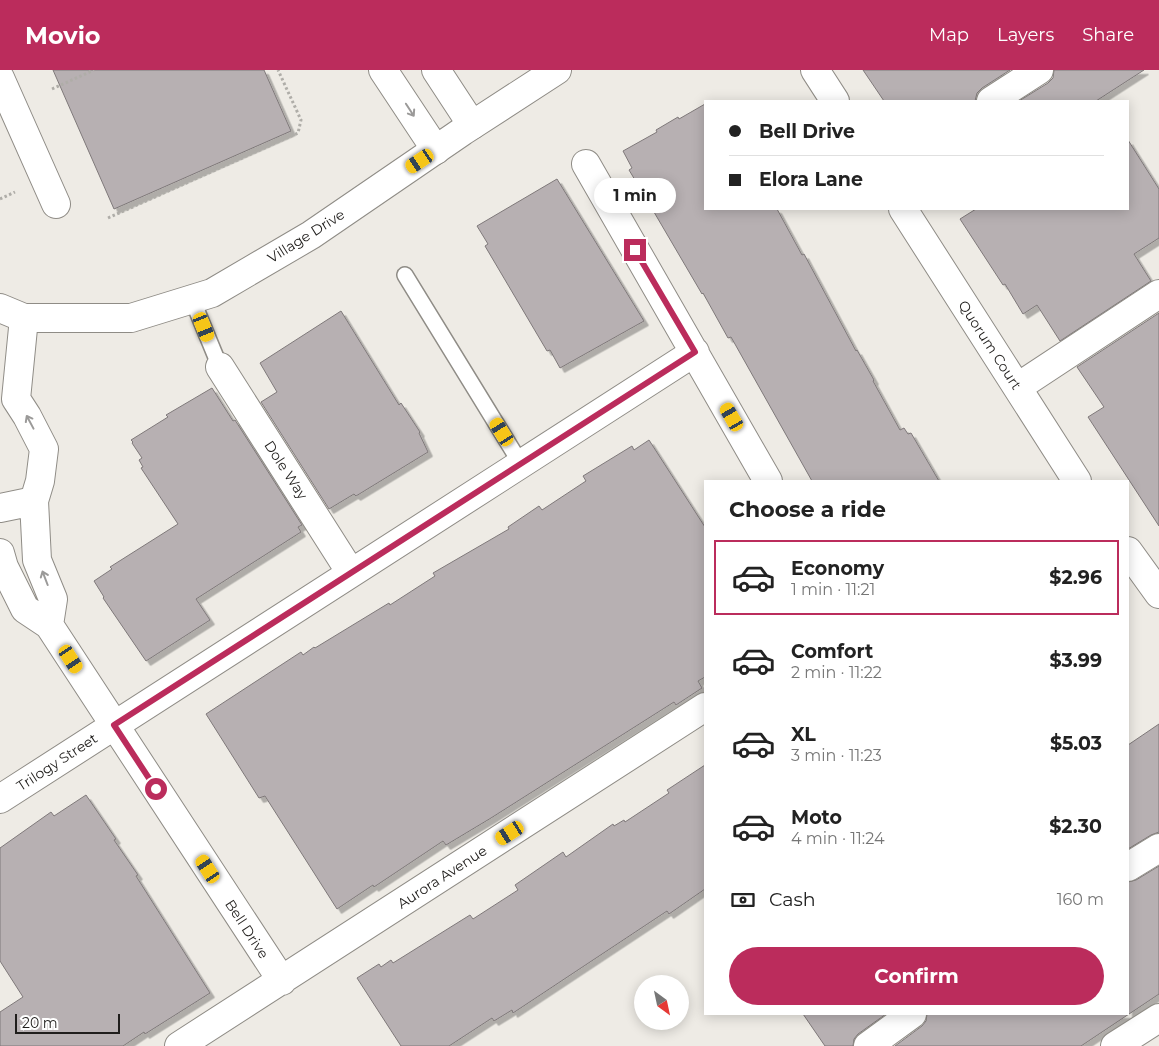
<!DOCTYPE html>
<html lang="en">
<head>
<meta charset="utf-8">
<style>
	body { margin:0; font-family:Montserrat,sans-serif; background:#f6f6f6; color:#222; height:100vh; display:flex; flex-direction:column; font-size:19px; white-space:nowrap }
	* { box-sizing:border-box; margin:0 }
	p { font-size:16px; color:#767676 }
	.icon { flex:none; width:28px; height:28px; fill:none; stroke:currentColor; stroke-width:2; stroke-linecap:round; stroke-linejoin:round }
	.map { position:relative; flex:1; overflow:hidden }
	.panel { position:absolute; left:704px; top:410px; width:425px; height:535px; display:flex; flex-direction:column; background:#fff; border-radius:0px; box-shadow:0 2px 12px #0003 }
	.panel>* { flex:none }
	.hud { position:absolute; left:704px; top:30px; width:425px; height:110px; border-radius:0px; box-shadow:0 2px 12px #0003; display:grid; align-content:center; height:110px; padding:0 25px; background:#fff }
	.needle { width:32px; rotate:147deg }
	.controls { position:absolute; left:634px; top:905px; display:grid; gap:10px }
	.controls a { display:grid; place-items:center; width:55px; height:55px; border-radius:50%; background:#fff; box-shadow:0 2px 12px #0003; font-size:25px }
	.scale { position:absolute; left:15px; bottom:12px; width:105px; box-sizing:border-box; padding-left:5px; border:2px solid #201e1c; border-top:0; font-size:14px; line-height:18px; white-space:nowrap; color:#201e1c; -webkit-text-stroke:4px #fff; paint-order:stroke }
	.end { position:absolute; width:22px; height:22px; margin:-11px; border:6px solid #bb2c5c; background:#fff; box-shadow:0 0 0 2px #fff }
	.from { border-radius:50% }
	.bubble { position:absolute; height:35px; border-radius:18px; background:#fff; box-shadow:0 2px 12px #0003; font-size:16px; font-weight:700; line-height:35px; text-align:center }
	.car { position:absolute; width:15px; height:30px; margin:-15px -8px; border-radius:6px; box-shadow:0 0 4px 1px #0007; background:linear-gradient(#f5c518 24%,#345 0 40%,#f5c518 0 76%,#345 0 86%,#f5c518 0) }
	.hud b { display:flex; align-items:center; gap:18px; height:48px; font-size:19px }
	.hud b+b { border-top:1px solid #e0e0e0 }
	.hud i { width:12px; height:12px; background:#222 }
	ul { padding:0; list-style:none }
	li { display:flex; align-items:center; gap:15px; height:75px; margin:0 10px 8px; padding:0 15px; border:2px solid transparent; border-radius:0px }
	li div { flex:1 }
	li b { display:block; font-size:19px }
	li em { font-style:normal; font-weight:700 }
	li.on { border-color:#bb2c5c }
	li>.icon { width:45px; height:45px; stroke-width:1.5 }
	h2 { padding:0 25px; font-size:22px; line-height:60px }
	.pay { display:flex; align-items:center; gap:12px; height:55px; padding:0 25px; font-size:19px }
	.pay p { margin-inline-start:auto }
	.primary-button { display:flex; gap:10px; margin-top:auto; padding:10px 25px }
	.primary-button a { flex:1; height:58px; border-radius:30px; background:#bb2c5c; color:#fff; font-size:20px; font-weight:700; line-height:58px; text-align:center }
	header { display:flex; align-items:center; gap:30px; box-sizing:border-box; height:70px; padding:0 25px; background:#bb2c5c; color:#fff }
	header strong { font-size:24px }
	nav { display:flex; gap:28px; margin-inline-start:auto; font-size:18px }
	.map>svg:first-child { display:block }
</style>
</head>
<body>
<header>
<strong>Movio</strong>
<nav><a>Map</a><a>Layers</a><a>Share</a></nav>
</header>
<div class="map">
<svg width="1159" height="976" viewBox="0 0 1159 976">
	<defs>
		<filter id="shadow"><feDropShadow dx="4.5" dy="4.5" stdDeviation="0" flood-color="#0004"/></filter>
	</defs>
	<rect width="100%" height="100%" fill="#eeebe5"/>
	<!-- building -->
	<path fill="#b7b0b2" stroke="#7f797a" filter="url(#shadow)" d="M 53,0 L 264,0 L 291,61 L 114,139 Z
		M 863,0 L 1010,0 L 982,18 L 977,23 L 975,31 L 884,31 Z
		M 1054,0 L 1144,0 L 1096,31 L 1019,31 L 1048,13 L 1053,8 Z
		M 705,34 L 705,139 L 777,139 L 802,185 L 804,184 L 856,281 L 857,280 L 874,310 L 873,311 L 900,360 L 904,358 L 908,364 L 911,363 L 939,411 L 812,411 L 731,267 L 728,268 L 703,223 L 702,224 L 644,125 L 629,100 L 632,98 L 623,81 L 657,62 L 656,60 L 678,47 L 679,49 Z
		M 1128,70 L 1159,119 L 1159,168 L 1134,184 L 1151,211 L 1060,271 L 1037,235 L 1023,244 L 1005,214 L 1003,215 L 960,149 L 976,139 L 1128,139 Z
		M 557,109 L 644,251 L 560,298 L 550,280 L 547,281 L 485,176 L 488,174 L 477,156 Z
		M 341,241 L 399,335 L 401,333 L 420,362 L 419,363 L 428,382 L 356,426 L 354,424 L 329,439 L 261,332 L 277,322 L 260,293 Z
		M 1159,243 L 1159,456 L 1088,347 L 1104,337 L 1077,297 Z
		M 212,318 L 233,351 L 235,350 L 302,455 L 298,457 L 301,462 L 196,529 L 210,550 L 146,591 L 103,528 L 104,527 L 94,511 L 112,499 L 110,497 L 178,454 L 141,398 L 143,397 L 139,390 L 142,388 L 132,373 L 133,372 L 131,370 L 168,347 L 166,345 Z
		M 649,370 L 705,457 L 705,607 L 698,611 L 702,618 L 676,635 L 674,632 L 491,748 L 446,775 L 443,771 L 374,817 L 373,815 L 337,839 L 265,726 L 259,728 L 206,644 L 301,582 L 303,585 L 314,577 L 315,578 L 389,533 L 390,535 L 435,506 L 433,503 L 509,459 L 508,457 L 539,436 L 542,440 L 586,411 L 583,406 L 632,376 L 634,380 Z
		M 1159,654 L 1159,762 L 1151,765 L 1128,779 L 1128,675 Z
		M 705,695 L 705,819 L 669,844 L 667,841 L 513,943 L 512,940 L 494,951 L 492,948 L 449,976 L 401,976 L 357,908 L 379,894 L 381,897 L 391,890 L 393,893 L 470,845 L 473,849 L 518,820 L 515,815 L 563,782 L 566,787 L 613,754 L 614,756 L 624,750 L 625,752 L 669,723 L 667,720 Z
		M 86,725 L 116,769 L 114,770 L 138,805 L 136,806 L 210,923 L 145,964 L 144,962 L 123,976 L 0,976 L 0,942 L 23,927 L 0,891 L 0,778 L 51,742 L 54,746 Z
		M 1159,796 L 1159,924 L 1081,976 L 895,976 L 922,956 L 926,951 L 927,944 L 1128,944 L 1128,812 L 1136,810 Z
		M 803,944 L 886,944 L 858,964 L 854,969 L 853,976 L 825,976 Z"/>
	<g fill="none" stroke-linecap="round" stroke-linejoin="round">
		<!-- lane casing -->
		<g stroke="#8f8c86" stroke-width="18">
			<path id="lane" d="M 405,205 L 521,394
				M 192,229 L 220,297"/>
		</g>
		<!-- street casing -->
		<g stroke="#8f8c86" stroke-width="30">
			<path id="street" d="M 383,0 L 436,80
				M 436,0 L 472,55
				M 815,0 L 835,31
				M 0,8 L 56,134
				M 991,31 L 1039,0
				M 586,94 L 768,411
				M 903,139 L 1077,411
				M 220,297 L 351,503
				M 1018,317 L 1159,224
				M 16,329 L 27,346 L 44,379 L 40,411 L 34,431 L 37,490 L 53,529 L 49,555
				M 16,329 L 24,248
				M 0,438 L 34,431
				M 1128,481 L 1159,524
				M 0,483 L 4,497 L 25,539 L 49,555 L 282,911
				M 0,729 L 695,282
				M 1128,797 L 1159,778
				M 179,976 L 705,637
				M 868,976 L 912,944
				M 1115,976 L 1159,948"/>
		</g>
		<!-- secondary casing -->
		<g stroke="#8f8c86" stroke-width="30">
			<path id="secondary" d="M 0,238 L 24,248 L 131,248 L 212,223 L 311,165 L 463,61 L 557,0"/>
		</g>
		<!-- path -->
		<path stroke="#afada8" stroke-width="3" stroke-dasharray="2.5 2.5" stroke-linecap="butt" d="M 52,19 L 94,0
			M 0,129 L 15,122
			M 108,148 L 298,63 L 301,50 L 278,0"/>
		<!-- lane -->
		<use href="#lane" stroke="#fff" stroke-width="15"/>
		<!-- street -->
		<use href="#street" stroke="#fff" stroke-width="28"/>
		<!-- secondary -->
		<use href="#secondary" stroke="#fff" stroke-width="28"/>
	</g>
	<!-- one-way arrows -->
	<defs><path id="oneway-shaft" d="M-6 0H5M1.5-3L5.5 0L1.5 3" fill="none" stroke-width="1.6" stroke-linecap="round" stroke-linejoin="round" transform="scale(1.25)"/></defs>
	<g stroke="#9b9a99">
		<use href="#oneway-shaft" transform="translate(410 40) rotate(57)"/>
		<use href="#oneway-shaft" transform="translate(30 352) rotate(-118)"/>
		<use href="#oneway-shaft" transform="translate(45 508) rotate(-111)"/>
	</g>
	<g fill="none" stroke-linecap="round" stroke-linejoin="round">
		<!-- route -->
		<path stroke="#bb2c5c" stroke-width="6" d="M 156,719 L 114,655 L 695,282 L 635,180"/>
	</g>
	<g text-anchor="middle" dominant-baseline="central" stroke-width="4.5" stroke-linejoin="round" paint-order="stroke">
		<!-- street labels -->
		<g font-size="14" fill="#201e1c" stroke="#fff">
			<text transform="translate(306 166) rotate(-32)">Village Drive</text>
			<text transform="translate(990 275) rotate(57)">Quorum Court</text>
			<text transform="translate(286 400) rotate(57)">Dole Way</text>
			<text transform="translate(57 692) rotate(-33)">Trilogy Street</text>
			<text transform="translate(442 807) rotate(-33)">Aurora Avenue</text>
			<text transform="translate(247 859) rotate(57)">Bell Drive</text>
		</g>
	</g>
</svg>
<div class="controls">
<a><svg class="needle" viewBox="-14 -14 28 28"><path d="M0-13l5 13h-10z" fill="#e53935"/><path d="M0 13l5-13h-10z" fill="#767676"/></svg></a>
</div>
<div class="scale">20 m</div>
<i class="end from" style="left:156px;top:719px"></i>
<i class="end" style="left:635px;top:180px"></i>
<div class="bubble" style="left:594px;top:108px;width:82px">1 min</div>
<i class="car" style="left:420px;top:91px;rotate:236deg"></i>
<i class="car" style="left:204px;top:257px;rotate:158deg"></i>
<i class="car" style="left:732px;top:347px;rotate:330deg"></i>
<i class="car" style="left:502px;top:362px;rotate:328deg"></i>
<i class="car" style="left:71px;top:589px;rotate:147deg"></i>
<i class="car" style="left:510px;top:763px;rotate:237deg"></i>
<i class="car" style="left:208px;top:799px;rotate:327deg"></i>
<div class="hud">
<b><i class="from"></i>Bell Drive</b>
<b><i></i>Elora Lane</b>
</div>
<section class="panel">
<h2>Choose a ride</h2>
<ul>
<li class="on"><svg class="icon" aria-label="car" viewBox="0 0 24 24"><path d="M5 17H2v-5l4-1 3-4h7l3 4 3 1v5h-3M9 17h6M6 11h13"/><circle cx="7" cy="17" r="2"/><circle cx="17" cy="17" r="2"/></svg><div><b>Economy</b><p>1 min · 11:21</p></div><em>$2.96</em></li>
<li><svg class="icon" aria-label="car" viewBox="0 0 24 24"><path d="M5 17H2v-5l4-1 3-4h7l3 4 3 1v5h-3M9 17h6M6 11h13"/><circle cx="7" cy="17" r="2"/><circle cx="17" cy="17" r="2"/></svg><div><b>Comfort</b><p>2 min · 11:22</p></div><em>$3.99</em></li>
<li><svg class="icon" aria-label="car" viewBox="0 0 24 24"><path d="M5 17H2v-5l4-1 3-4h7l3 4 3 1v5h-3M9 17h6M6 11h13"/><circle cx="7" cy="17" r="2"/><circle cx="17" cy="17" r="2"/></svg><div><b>XL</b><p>3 min · 11:23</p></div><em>$5.03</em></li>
<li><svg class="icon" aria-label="car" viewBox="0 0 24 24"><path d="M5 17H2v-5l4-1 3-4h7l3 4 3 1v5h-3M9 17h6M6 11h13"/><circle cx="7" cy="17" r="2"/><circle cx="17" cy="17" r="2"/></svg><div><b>Moto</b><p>4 min · 11:24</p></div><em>$2.30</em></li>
</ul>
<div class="pay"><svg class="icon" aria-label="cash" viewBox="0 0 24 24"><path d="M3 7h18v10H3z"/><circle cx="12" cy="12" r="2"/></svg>Cash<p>160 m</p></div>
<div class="primary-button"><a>Confirm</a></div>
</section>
</div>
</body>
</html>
